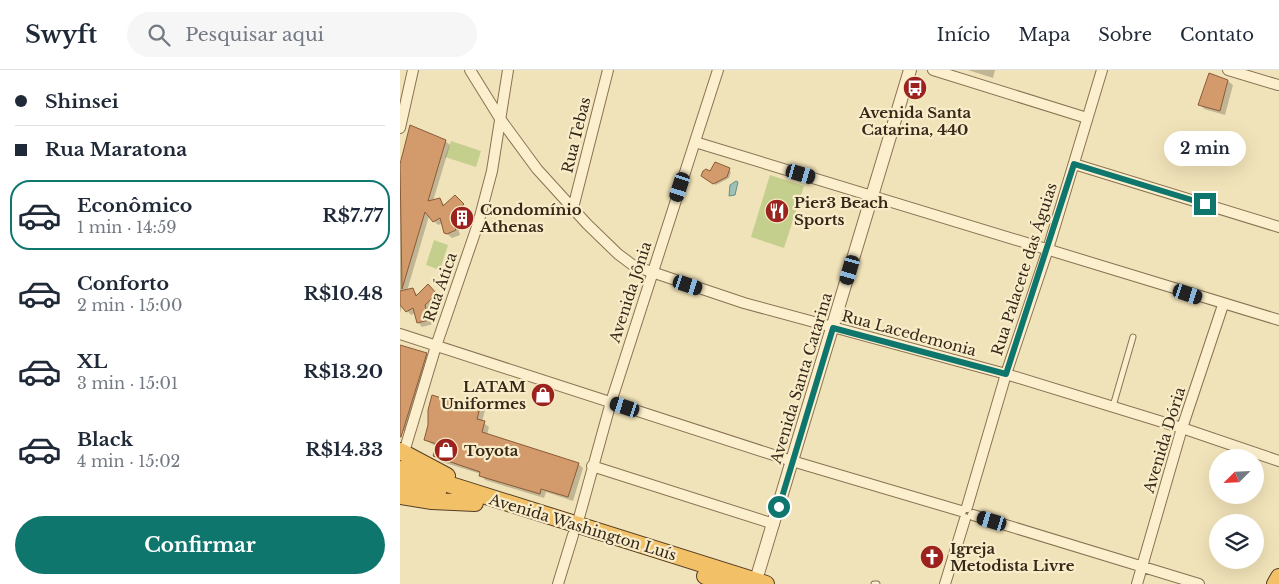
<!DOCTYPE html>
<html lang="pt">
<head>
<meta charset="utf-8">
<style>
	body { margin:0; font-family:"Libre Baskerville",serif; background:#f6f6f7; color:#1f2937; height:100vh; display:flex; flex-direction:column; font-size:19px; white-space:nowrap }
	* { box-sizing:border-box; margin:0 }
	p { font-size:16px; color:#747a83 }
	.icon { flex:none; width:28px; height:28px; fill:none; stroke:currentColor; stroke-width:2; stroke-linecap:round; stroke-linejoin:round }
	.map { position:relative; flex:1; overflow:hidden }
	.side { display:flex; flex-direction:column; background:#fff; width:400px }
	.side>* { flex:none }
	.banner { display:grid; align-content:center; height:110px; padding:0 15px; background:#fff }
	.needle { width:32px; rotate:246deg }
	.fabs { position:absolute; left:809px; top:379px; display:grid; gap:10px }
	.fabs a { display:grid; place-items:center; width:55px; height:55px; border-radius:50%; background:#fff; box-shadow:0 5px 20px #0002; font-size:25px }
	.end { position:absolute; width:22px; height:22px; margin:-11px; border:6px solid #0f766e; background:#fff; box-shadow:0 0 0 2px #fff }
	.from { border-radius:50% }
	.bubble { position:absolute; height:35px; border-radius:18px; background:#fff; box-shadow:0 5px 20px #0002; font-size:16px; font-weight:700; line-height:35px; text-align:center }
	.car { position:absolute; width:15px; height:30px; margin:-15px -8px; border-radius:6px; box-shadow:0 0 4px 1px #0007; background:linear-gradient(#222 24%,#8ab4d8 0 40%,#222 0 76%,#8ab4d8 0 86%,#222 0) }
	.banner b { display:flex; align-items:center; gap:18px; height:48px; font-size:19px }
	.banner b+b { border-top:1px solid #e0e1e3 }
	.banner i { width:12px; height:12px; background:#1f2937 }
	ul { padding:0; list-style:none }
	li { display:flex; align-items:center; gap:15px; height:70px; margin:0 10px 8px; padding:0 5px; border:2px solid transparent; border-radius:20px }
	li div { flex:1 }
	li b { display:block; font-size:19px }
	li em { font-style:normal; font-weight:700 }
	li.on { border-color:#0f766e }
	li>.icon { width:45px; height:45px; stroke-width:1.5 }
	.cta { display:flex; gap:10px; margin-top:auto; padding:10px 15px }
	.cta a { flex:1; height:58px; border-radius:30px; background:#0f766e; color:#fff; font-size:20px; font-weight:700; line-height:58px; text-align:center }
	header { display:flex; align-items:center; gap:30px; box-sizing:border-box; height:70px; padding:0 25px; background:#fff; border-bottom:1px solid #e0e1e3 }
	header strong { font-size:24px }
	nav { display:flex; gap:28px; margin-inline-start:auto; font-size:18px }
	.search { width:350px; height:45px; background:#f6f6f7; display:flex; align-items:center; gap:12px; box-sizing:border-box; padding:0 18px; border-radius:28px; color:#747a83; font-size:19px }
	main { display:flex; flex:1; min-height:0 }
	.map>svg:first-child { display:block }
</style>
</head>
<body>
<header>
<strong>Swyft</strong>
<div class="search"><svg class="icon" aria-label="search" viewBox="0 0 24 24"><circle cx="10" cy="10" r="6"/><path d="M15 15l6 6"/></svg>Pesquisar aqui</div>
<nav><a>Início</a><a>Mapa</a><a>Sobre</a><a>Contato</a></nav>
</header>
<main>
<section class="side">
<div class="banner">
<b><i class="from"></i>Shinsei</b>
<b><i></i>Rua Maratona</b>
</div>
<ul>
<li class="on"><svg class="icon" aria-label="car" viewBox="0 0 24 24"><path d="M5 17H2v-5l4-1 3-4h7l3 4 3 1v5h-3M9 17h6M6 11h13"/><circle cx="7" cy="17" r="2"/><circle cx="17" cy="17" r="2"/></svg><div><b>Econômico</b><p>1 min · 14:59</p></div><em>R$7.77</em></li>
<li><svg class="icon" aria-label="car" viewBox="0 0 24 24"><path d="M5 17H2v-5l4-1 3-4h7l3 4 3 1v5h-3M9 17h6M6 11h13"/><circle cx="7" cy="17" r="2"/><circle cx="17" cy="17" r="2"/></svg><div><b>Conforto</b><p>2 min · 15:00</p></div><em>R$10.48</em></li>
<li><svg class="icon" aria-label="car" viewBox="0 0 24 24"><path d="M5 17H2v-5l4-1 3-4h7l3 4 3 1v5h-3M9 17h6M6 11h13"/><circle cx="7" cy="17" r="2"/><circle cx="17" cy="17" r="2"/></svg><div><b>XL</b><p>3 min · 15:01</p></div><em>R$13.20</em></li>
<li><svg class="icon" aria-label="car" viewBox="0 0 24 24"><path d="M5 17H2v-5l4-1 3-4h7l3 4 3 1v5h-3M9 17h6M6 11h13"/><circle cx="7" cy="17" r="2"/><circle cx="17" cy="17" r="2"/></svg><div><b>Black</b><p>4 min · 15:02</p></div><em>R$14.33</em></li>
</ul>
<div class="cta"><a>Confirmar</a></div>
</section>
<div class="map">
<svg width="879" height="514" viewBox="0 0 879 514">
	<rect width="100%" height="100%" fill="#f1e3b9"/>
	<!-- green -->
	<path fill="#c5cf8d" d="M 51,71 L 81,81 L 76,97 L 45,87 Z
		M 370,105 L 404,116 L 384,178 L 351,167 Z
		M 34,170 L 48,175 L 40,200 L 26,195 Z"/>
	<!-- water -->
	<path fill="#9ec1b8" stroke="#668f86" d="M 336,111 L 338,112 L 335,125 L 329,126 L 330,115 Z"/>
	<!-- shadow -->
	<path fill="#0003" d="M 568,0 L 595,0 L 593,8 Z
		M 828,11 L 833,15 L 825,45 L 804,39 L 800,34 Z
		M 11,57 L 45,71 L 50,75 L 33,131 L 40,129 L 45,136 L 55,126 L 68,139 L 56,150 L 60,165 L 52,168 L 45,162 L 43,153 L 38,155 L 29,146 L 7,221 L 13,219 L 18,226 L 28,216 L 40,227 L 41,229 L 29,240 L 33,254 L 22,257 L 18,252 L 15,243 L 11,245 L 2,235 L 0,243 L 0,97 Z
		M 329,100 L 331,102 L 329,108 L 316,115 L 305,108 Z
		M 0,276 L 26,284 L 31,289 L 9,361 L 0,361 Z
		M 80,335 L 85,340 L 82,352 L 89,357 L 87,365 L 178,394 L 183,398 L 173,431 L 146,422 L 144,428 L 85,410 L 81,404 L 42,392 L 34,386 L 37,377 L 25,370 L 71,338 Z"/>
	<!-- building -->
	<path fill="#d39b6c" stroke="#8a5b37" d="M 809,3 L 828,10 L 820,41 L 798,35 Z
		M 10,55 L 46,70 L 28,131 L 40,128 L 43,136 L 55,125 L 64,134 L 52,145 L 56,160 L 47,164 L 44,163 L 40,148 L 33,152 L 25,142 L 2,219 L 0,94 Z
		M 315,92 L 330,98 L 327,107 L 313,114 L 301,106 L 303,101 L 306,99 L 310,101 Z
		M 28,214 L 37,224 L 25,235 L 29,250 L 17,253 L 13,238 L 6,242 L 0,235 L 0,221 L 13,218 L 16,226 Z
		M 0,275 L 27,283 L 1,367 L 0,367 Z
		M 32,325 L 70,337 L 72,331 L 81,334 L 77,349 L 85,351 L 82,362 L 179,393 L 168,427 L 141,419 L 140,424 L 79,406 L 80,402 L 33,386 L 37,374 L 24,370 L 28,355 L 28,340 Z"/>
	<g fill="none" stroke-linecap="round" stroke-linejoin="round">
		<!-- service casing -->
		<g stroke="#897253" stroke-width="7">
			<path id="service" d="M 713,336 L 733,267
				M 474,514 L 477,514"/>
		</g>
		<!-- minor casing -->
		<g stroke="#897253" stroke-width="12">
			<path id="minor" d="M 70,0 L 101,50 L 137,99 L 187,154 L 218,184 L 234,196 L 344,233 L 606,304 L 782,358 L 879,391
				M 533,0 L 687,48
				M 828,0 L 878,15
				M 0,58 L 13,0
				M 295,72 L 879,250
				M 674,94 L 879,157
				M 173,138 L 208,0
				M 0,264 L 392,391 L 561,441
				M 4,382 L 36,276 L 78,154 L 92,101 L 108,0
				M 192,396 L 374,454
				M 567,437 L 606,304 L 648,179 L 702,0
				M 573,445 L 799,514
				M 177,455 L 211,332 L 318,0
				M 158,514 L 173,465
				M 545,514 L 565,449
				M 737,514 L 782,358 L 823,235"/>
		</g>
		<!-- tertiary casing -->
		<g stroke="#897253" stroke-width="14">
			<path id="tertiary" d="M 356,510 L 510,0"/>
		</g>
		<!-- trunk casing -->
		<g stroke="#553f28" stroke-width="18">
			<path id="trunk" d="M 0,381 L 47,406
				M 0,399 L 366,514
				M 0,413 L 38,422
				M 0,426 L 32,431 L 75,433
				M 305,506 L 331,514
				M 875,514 L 879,507"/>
		</g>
		<!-- service -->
		<use href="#service" stroke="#fcefcd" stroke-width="5"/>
		<!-- minor -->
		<use href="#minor" stroke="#fcefcd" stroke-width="10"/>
		<!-- tertiary -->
		<use href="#tertiary" stroke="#fcefcd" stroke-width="12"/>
		<!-- trunk -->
		<use href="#trunk" stroke="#f2c066" stroke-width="16"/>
	</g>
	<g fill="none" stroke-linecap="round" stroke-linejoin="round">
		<!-- route -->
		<path stroke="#0f766e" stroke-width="6" d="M 379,437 L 433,258 L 606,304 L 674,94 L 805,134"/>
	</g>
	<!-- icons -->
	<defs>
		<g id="bus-disc" transform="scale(1.25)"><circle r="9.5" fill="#9c221e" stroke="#f8ecc9"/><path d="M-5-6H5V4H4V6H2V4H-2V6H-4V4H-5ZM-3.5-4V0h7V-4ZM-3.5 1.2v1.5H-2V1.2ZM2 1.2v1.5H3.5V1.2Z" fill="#fff"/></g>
		<g id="restaurant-disc" transform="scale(1.25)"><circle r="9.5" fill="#9c221e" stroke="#f8ecc9"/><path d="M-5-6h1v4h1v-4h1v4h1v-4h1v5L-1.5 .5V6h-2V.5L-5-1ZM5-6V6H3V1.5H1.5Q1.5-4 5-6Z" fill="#fff"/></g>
		<g id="building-disc" transform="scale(1.25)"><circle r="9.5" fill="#9c221e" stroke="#f8ecc9"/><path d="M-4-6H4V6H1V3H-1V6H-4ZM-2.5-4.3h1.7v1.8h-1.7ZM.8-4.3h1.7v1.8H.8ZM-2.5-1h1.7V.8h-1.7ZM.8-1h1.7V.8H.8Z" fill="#fff"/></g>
		<g id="shop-disc" transform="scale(1.25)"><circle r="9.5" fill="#9c221e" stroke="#f8ecc9"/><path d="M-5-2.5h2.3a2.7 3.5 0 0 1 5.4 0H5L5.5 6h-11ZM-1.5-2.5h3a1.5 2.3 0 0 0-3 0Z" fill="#fff"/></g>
		<g id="church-disc" transform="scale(1.25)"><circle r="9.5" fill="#9c221e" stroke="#f8ecc9"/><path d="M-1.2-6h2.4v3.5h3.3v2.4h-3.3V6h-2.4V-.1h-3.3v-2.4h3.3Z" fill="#fff"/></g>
	</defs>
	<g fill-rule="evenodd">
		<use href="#bus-disc" x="515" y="18"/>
		<use href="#restaurant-disc" x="377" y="141"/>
		<use href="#building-disc" x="62" y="148"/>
		<use href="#shop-disc" x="143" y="325"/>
		<use href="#shop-disc" x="46" y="380"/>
		<use href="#church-disc" x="532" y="487"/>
	</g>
	<g text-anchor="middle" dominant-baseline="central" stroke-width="4.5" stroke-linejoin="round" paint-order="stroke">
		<!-- poi labels -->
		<g font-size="15" font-weight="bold" fill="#362819" stroke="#f8ecc9" text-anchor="start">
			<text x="515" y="42" text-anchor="middle">Avenida Santa<tspan x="515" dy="17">Catarina, 440</tspan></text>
			<text x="394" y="132">Pier3 Beach<tspan x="394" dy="17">Sports</tspan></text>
			<text x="80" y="139">Condomínio<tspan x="80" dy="17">Athenas</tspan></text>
			<text x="126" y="316" text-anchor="end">LATAM<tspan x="126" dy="17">Uniformes</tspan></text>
			<text x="64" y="380">Toyota</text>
			<text x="550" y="478">Igreja<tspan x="550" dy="17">Metodista Livre</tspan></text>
		</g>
		<!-- street labels -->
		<g font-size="15" fill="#362819" stroke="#f8ecc9">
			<text transform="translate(176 65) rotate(-76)">Rua Tebas</text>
			<text transform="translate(624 199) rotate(-72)">Rua Palacete das Águias</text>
			<text transform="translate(40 217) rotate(-71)">Rua Ática</text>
			<text transform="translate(230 222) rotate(-72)">Avenida Jônia</text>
			<text transform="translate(509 263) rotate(15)">Rua Lacedemonia</text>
			<text transform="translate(401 308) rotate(-73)">Avenida Santa Catarina</text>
			<text transform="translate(764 370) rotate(-73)">Avenida Dória</text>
			<text transform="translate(183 457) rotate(17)">Avenida Washington Luís</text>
		</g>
	</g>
</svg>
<div class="fabs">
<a><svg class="needle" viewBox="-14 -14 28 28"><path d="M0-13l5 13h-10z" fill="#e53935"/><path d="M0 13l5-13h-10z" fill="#747a83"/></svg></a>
<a><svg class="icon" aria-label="layers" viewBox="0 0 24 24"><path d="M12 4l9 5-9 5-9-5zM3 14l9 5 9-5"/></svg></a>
</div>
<i class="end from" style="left:379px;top:437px"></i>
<i class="end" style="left:805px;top:134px"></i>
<div class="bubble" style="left:764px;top:61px;width:82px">2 min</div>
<i class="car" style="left:401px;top:104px;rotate:106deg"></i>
<i class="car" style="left:280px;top:117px;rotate:198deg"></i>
<i class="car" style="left:450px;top:200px;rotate:196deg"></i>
<i class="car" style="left:288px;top:215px;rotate:108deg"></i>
<i class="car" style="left:788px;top:224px;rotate:108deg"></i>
<i class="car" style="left:225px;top:337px;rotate:288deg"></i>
<i class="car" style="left:592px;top:451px;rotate:287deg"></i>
</div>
</main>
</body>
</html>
